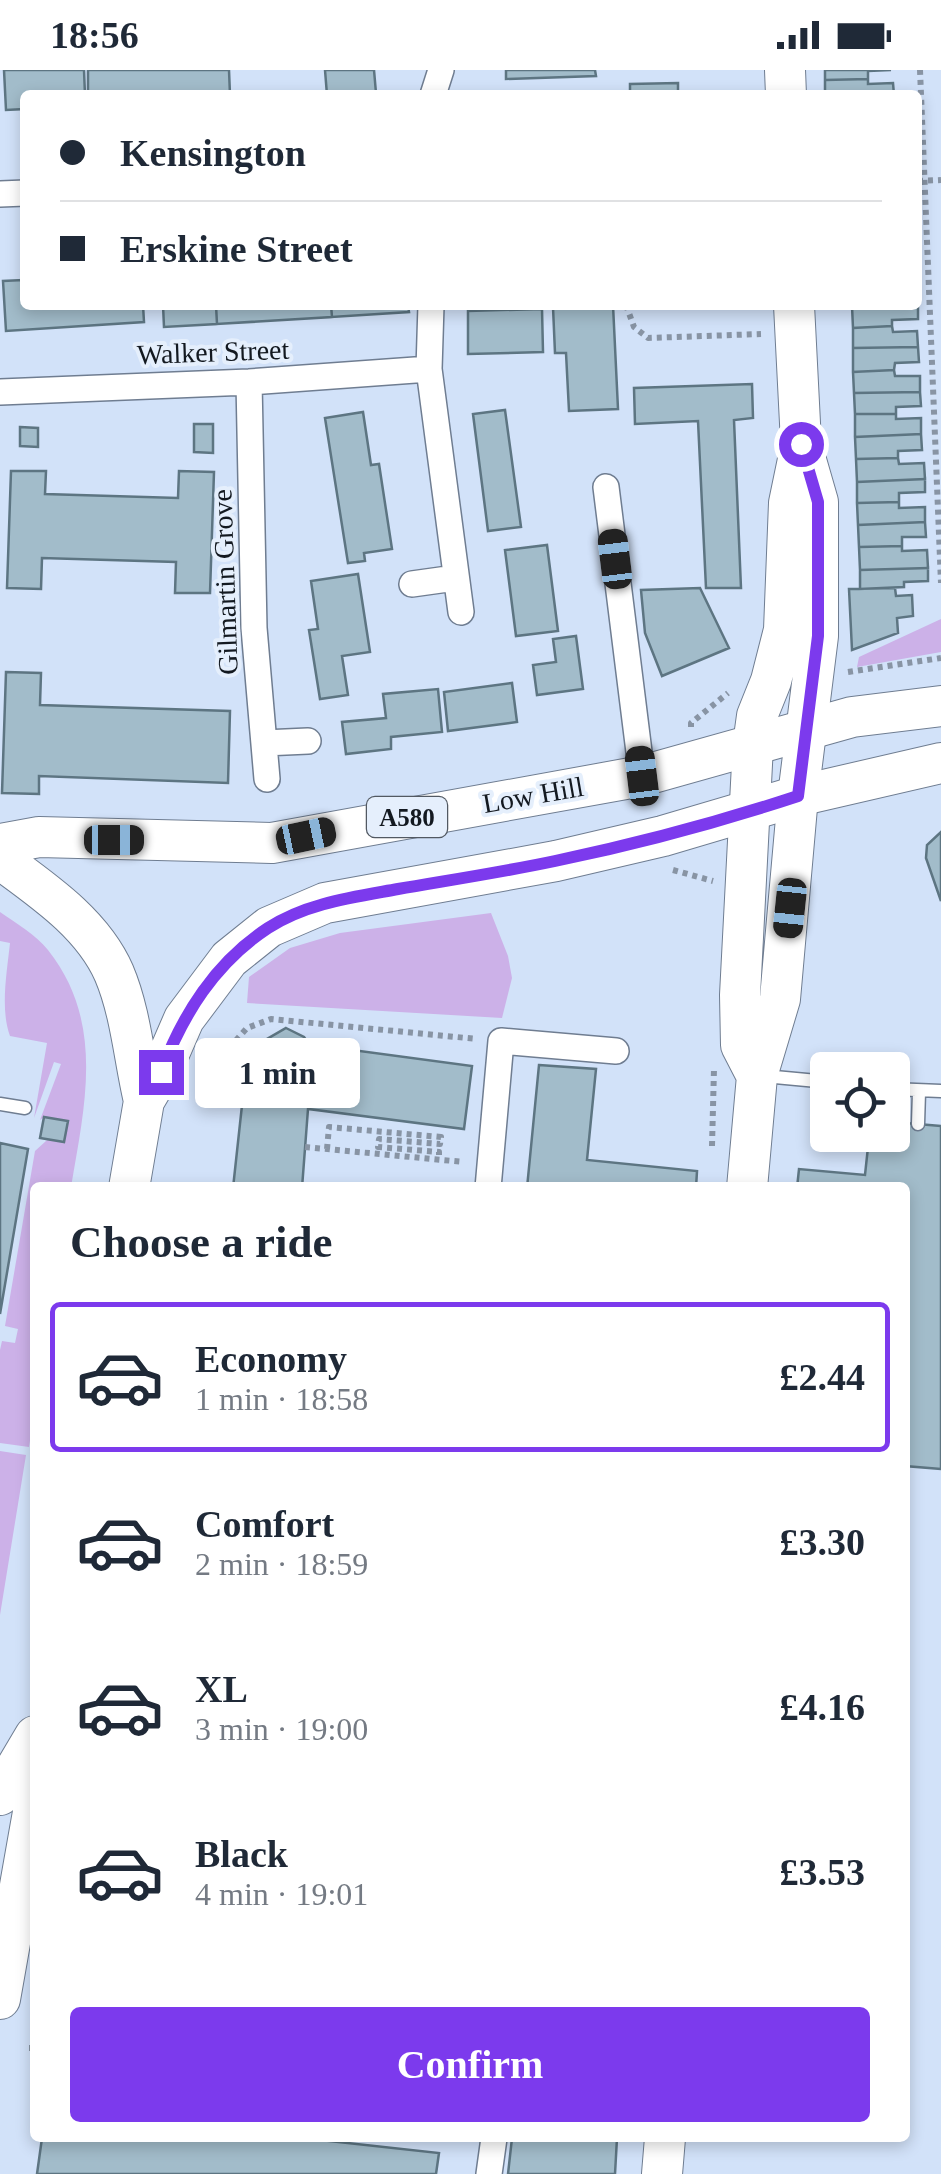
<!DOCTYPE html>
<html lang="en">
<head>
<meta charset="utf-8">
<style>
	body { margin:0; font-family:Georgia,serif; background:#f2f2f3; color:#1f2937; height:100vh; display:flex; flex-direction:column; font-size:38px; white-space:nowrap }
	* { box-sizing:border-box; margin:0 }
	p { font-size:32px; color:#747a83 }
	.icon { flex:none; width:55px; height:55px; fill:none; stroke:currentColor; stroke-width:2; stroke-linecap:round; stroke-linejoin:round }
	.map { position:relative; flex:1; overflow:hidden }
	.details { position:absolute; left:30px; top:1112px; width:880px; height:960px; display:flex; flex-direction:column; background:#fff; border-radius:10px; box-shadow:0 5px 15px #0003 }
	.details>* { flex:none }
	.guide { position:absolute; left:20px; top:20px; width:902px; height:220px; border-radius:10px; box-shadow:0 5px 15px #0003; display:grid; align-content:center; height:220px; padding:0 40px; background:#fff }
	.tools { position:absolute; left:810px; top:982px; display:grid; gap:20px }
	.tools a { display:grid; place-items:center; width:100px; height:100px; border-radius:10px; background:#fff; box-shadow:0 5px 15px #0003; font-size:50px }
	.end { position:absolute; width:45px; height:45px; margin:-22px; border:12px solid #7c3aed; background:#fff; box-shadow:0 0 0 5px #fff }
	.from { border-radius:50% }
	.bubble { position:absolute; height:70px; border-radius:10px; background:#fff; box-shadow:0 5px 15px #0003; font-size:32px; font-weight:600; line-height:70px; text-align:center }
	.car { position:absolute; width:30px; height:60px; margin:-30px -15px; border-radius:12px; box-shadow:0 0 8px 2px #0007; background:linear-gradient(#222 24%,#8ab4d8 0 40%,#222 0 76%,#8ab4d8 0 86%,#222 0) }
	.guide b { display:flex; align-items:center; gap:35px; height:95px; font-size:38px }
	.guide b+b { border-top:2px solid #e0e1e3 }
	.guide i { width:25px; height:25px; background:#1f2937 }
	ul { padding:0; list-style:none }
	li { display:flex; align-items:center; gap:30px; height:150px; margin:0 20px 15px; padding:0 20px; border:5px solid transparent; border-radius:10px }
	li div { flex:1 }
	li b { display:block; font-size:38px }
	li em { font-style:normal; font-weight:600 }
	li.current { border-color:#7c3aed }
	li>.icon { width:90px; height:90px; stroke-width:1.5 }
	h2 { padding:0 40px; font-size:45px; line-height:120px }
	.action { display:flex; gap:20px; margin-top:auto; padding:20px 40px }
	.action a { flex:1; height:115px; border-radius:10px; background:#7c3aed; color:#fff; font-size:40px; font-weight:600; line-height:115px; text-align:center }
	.status { display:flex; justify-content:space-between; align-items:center; height:70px; padding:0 50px; background:#fff; direction:ltr }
	.status svg { height:28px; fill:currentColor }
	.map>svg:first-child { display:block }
</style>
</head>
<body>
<div class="status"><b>18:56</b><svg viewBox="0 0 49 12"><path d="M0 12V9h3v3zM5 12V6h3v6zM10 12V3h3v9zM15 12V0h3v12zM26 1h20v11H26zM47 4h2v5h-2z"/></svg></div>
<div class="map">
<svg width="941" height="2104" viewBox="0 0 941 2104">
	<rect width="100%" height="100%" fill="#d2e2f9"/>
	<!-- green -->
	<path fill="#ccb1e8" d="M 941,549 L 941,582 L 857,597 L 859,587 Z
		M 0,842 C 16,853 36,865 48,880 C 105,952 85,1035 71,1117 L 35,1118 L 35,1339 L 29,1377 L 0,1373 L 0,1280 L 2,1271 L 15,1273 L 18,1259 L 5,1256 L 35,1081 L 68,1051 L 44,1047 L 40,1050 L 61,994 L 54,992 L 34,1048 L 47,973 L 10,966 C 0,939 7,902 10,873 L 0,871 Z
		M 491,843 L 508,886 L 512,908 L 502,948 L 247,933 L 249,907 L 290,878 L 340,863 Z
		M 0,1381 L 26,1385 L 0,1545 Z"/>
	<!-- building -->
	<path fill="#a2bcca" stroke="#5d7582" stroke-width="2.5" d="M 4,0 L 84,0 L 85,25 L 25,25 L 25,39 L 6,40 Z
		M 88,0 L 229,0 L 230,25 L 88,25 Z
		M 325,0 L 374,0 L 376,23 L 327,25 Z
		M 506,0 L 595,0 L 596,6 L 506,9 Z
		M 825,0 L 891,0 L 868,1 L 868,9 L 825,10 Z
		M 868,9 L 868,14 L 893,13 L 894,25 L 825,25 L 825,10 Z
		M 678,13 L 678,25 L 630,25 L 630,14 Z
		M 23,210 L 25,235 L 143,235 L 144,252 L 6,261 L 3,211 Z
		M 918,234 L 918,249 L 892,250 L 892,256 L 853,258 L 852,236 Z
		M 163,235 L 216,235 L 217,254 L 164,257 Z
		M 216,235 L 331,235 L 332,247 L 217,254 Z
		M 331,235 L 408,235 L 409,242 L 332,247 Z
		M 613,235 L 618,339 L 569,341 L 566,283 L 555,283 L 553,237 Z
		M 542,239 L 543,282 L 468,284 L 468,241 Z
		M 892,256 L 893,262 L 917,261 L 918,277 L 853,278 L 853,258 Z
		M 918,277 L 919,292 L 895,293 L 894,300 L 853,302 L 853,278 Z
		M 894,300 L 895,306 L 920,306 L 920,322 L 854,323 L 853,302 Z
		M 752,314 L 753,348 L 734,350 L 741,518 L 706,518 L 698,351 L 635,354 L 634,318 Z
		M 920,322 L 921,336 L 896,337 L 896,344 L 855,344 L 854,323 Z
		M 505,340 L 521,457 L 488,461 L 473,344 Z
		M 363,342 L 371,395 L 379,394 L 392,479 L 364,483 L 365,491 L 348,493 L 325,348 Z
		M 855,344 L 896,344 L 896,349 L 921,348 L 921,364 L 855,367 Z
		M 194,354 L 213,354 L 213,383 L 194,382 Z
		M 20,357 L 38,358 L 38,377 L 20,376 Z
		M 921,364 L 922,380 L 898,381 L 898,388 L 856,389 L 855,367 Z
		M 898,388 L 899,394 L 924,393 L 925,409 L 857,412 L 856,389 Z
		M 11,401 L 46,401 L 45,424 L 178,428 L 179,401 L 214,402 L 210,523 L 175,523 L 176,492 L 42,488 L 41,519 L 7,518 Z
		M 925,409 L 925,422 L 899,423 L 899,432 L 857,433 L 857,412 Z
		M 899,432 L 899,438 L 925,437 L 925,452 L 858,455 L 857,433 Z
		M 925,452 L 926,467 L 902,467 L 902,476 L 859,477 L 858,455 Z
		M 547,475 L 558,561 L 516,566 L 505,480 Z
		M 902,476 L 902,481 L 927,480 L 928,498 L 860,500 L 859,477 Z
		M 928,498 L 928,511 L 904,512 L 904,517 L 860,519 L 860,500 Z
		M 358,504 L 370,582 L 342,586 L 348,625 L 320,629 L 309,560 L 318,559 L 311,511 Z
		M 700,518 L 729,578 L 662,606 L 645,563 L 641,520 Z
		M 895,518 L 896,526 L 912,525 L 913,546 L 897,548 L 898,563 L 852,580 L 849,519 Z
		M 576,566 L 583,619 L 537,625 L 533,595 L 556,592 L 553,569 Z
		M 6,602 L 41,603 L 40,635 L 230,641 L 228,713 L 39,706 L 39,724 L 2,723 Z
		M 512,613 L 517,652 L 448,661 L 444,622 Z
		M 438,619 L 442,662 L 391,667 L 391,679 L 346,684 L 342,652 L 386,648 L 383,624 Z
		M 941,762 L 941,831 L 926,788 L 927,775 Z
		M 286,958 L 304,967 L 314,981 L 311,998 L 327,1000 L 332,986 L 345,979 L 472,996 L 464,1059 L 308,1039 L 302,1118 L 233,1118 L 248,980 Z
		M 539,995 L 596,999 L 587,1090 L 697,1101 L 696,1118 L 527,1118 Z
		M 44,1047 L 68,1051 L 64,1072 L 40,1068 Z
		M 894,1052 L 941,1056 L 941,1399 L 905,1396 L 905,1118 L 797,1118 L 799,1099 L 865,1105 L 868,1077 L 892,1079 Z
		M 0,1073 L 28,1079 L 0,1244 Z
		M 42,2068 L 302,2068 L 439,2083 L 436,2104 L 37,2104 Z
		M 512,2068 L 617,2068 L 615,2104 L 508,2104 Z"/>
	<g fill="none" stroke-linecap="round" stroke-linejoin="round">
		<!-- service casing -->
		<g stroke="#6f7d91" stroke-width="15">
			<path id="service" d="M 764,1006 L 828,1012
				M 892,1019 L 941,1021
				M 0,1034 L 25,1038
				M 918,1054 L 919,1022"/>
		</g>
		<!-- minor casing -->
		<g stroke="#6f7d91" stroke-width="28">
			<path id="minor" d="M 433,25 L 441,0
				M 0,124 L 25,123
				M 431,235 L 429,299 L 461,542
				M 249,312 L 254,558 L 267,709
				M 0,322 L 249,312 L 429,299
				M 606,417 L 642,706
				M 412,514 L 455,508
				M 264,673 L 308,671
				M 488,1118 L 501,971 L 616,981
				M 489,2104 L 494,2068"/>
		</g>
		<!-- primary casing -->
		<g stroke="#6f7d91" stroke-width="42">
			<path id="primary" d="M 785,0 L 786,25
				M 757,1006 L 741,975 L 740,925 L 753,675 L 757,646 L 771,611 L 784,560 L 789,433 L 800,380
				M 747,1118 L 757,1006 L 780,929 L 798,726 L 818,566 L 818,432 L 801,373 L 794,235
				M 662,2104 L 665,2068"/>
		</g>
		<!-- trunk casing -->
		<g stroke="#6f7d91" stroke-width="42">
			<path id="trunk" d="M 0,774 L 39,767 L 272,773 L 642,706 L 852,647 L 941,636
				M 0,789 C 42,820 92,853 114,903 C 131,943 134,989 144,1031
				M 129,1118 L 144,1031 L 161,1002 L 184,949 L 229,889 L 269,857 L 325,833 L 556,791 L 663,766 L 798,726 L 941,693
				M 0,1725 L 35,1666
				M 0,1929 L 35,1731"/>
		</g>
		<!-- path -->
		<path stroke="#8894a4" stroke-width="6" stroke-dasharray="5 5" stroke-linecap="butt" d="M 920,0 L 941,513
			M 918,111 L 941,110
			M 626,235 L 634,257 L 648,268 L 761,264
			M 848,602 L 941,588
			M 691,657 L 691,653 L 728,623
			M 673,800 L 713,811
			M 216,993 L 247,958 L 271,949 L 477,969
			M 197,1009 L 216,993 L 247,989
			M 712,1076 L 714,999
			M 305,1077 L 464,1092
			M 327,1079 L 329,1057 L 441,1067 L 440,1074 L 379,1069 L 378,1077 L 439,1082 L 439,1089
			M 29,1978 L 35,1978"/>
		<!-- service -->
		<use href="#service" stroke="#fff" stroke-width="12"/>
		<!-- minor -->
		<use href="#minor" stroke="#fff" stroke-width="25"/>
		<!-- primary -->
		<use href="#primary" stroke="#fff" stroke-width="40"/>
		<!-- trunk -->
		<use href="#trunk" stroke="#fff" stroke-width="40"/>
	</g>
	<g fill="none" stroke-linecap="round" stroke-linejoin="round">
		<!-- route -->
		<path stroke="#7c3aed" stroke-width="12" d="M 161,1002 C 183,944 215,893 268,858 C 306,833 354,827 398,819 C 450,810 503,802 555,791 C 637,774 719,752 798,726 L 818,566 L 818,432 L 801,374"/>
	</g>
	<g text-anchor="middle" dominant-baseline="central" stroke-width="8" stroke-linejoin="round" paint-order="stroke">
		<!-- shield labels -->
		<rect fill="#e5effc" stroke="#525962" stroke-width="2.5" x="367" y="727" width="80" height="40" rx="8"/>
		<g font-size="25" font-weight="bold" fill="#131920">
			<text x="407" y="747">A580</text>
		</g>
		<!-- street labels -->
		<g font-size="28" fill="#131920" stroke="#e5effc">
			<text transform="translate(213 282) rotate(-2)">Walker Street</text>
			<text transform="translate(225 512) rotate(-92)">Gilmartin Grove</text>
			<text transform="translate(533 725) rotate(-10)">Low Hill</text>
		</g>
	</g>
</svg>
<div class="tools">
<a><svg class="icon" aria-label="locate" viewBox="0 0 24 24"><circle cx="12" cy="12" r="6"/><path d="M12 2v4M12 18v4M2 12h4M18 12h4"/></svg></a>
</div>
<i class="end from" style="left:801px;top:374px"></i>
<i class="end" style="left:161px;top:1002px"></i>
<div class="bubble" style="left:195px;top:968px;width:165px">1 min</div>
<i class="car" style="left:615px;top:489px;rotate:353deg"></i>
<i class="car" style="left:642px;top:706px;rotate:353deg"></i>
<i class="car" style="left:306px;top:766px;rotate:78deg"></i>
<i class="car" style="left:114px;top:770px;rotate:90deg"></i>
<i class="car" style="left:790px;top:838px;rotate:186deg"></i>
<div class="guide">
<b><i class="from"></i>Kensington</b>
<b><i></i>Erskine Street</b>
</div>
<section class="details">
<h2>Choose a ride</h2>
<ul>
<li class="current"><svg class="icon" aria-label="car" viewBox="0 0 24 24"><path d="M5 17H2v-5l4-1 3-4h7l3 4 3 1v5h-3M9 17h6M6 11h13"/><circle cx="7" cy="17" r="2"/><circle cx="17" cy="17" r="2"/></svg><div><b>Economy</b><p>1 min · 18:58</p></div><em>£2.44</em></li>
<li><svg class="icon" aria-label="car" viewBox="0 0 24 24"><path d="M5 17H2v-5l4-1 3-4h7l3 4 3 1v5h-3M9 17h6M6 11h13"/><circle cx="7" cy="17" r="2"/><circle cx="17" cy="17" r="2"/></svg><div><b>Comfort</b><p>2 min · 18:59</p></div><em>£3.30</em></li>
<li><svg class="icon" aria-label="car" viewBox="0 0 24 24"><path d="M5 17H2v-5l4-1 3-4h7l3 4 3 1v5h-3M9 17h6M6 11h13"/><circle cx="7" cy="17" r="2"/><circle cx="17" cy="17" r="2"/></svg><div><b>XL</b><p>3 min · 19:00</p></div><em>£4.16</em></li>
<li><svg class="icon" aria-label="car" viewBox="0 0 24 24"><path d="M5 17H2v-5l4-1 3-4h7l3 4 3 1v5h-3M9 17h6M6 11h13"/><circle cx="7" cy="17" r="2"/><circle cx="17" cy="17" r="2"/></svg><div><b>Black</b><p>4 min · 19:01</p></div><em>£3.53</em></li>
</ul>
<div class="action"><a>Confirm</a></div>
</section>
</div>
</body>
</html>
